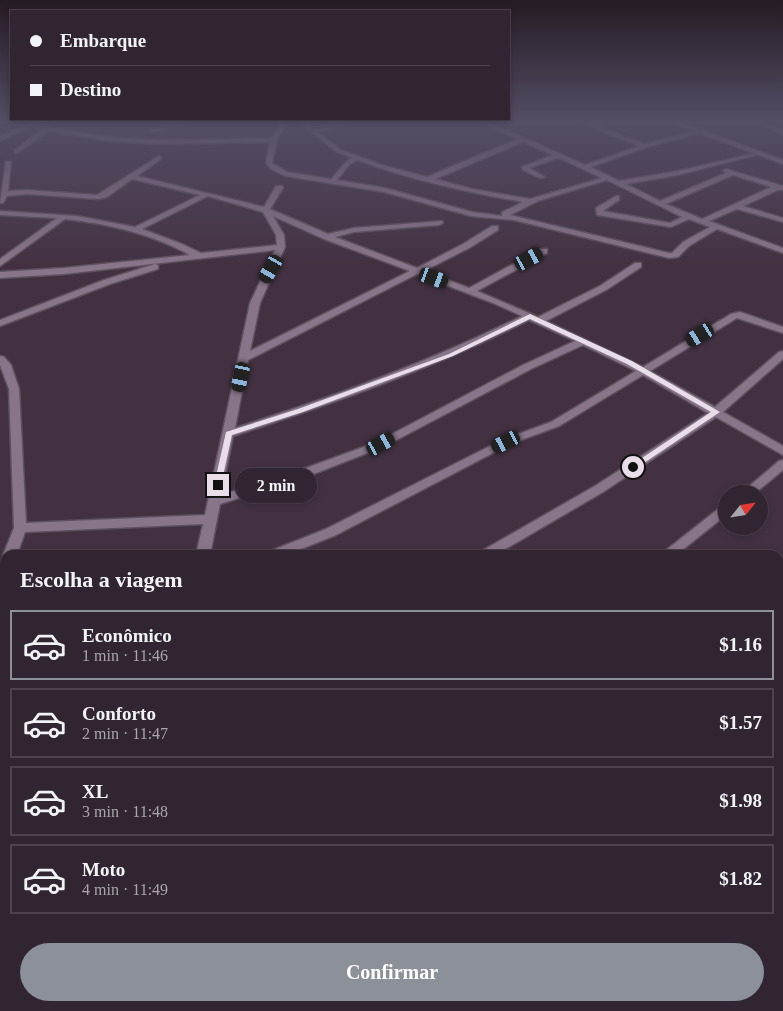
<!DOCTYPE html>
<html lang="pt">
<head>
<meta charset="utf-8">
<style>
	body { margin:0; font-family:"Times New Roman",serif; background:#3a2d3a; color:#f1f3f6; height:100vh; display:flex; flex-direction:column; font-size:19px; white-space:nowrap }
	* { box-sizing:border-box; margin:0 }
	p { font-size:16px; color:#a8a5ac }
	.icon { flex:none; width:28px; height:28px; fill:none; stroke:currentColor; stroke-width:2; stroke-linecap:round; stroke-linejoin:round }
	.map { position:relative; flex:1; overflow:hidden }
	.side { position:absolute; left:0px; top:550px; width:784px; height:461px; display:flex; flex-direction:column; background:#322532; border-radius:15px 15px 0 0; box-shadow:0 2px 8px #0003,0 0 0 1px #4d424d }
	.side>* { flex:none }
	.banner { position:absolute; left:10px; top:10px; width:500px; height:110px; border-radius:0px; box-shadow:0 2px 8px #0003,0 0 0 1px #4d424d; display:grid; align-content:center; height:110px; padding:0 20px; background:#322532 }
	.needle { width:32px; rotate:60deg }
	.buttons { position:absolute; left:718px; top:485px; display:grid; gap:10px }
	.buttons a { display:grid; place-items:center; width:50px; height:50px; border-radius:50%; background:#322532; box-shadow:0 2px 8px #0003,0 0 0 1px #4d424d; font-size:25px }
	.end { position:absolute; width:22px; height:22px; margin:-11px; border:6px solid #e8dde8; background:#111; box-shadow:0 0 0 2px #111 }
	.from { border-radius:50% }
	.bubble { position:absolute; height:35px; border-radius:18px; background:#322532; box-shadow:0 2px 8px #0003,0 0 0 1px #4d424d; font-size:16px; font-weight:600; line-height:35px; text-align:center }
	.car { position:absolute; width:15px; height:30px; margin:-15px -8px; border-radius:6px; box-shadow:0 0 4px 1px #0007; background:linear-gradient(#222 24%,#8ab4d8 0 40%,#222 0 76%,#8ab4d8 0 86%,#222 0) }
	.banner b { display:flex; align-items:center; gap:18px; height:48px; font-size:19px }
	.banner b+b { border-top:1px solid #4d424d }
	.banner i { width:12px; height:12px; background:#f1f3f6 }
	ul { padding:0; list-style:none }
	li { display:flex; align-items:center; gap:15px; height:70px; margin:0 10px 8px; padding:0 10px; border:2px solid #4d424d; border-radius:0px }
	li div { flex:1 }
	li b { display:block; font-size:19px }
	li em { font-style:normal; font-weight:600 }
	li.active { border-color:#8c9099 }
	li>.icon { width:45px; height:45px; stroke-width:1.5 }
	h2 { padding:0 20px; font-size:22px; line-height:60px }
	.action { display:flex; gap:10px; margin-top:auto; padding:10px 20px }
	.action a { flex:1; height:58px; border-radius:30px; background:#8c9099; color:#fff; font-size:20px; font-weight:600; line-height:58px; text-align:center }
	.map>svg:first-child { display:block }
</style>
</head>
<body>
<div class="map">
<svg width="783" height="1011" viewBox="0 0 783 1011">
	<rect width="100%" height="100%" fill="#433142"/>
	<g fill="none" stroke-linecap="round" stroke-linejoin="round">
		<!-- street casing -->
		<g stroke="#5e505e" stroke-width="3">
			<path id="street" d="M 12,123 C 45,123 78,134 111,137 C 164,142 218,139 272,138 L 281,123 L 287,123 L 277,140 L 272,163 L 287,172 L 331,179 L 346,162 L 352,158 L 337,152 L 300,123 L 307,123 L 315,129 L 342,123 L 356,123 L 318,132 L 341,150 L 382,165 L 427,177 L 517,139 L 483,123 L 492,123 L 585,165 L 639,146 L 581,123 L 590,123 L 645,144 L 698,130 L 701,132 L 700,133 L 647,147 L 591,167 L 619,181 L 678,171 L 760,152 L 760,154 L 678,175 L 626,184 L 660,201 L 726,173 L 723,171 L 726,169 L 783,186 L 783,190 L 778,190 L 743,206 L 783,218 L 783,222 L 737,209 L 709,221 L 783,248 L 783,253 L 717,229 L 689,246 L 678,257 L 669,258 L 514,220 L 471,216 L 384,192 L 285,176 L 271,169 L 266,163 L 270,142 L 157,144 L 109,141 L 49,131 L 17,153 L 15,152 L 15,150 L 42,129 L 29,127 L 0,141 L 0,137 L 22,126 ZM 523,142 L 553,155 L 522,167 L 523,170 L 540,178 L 545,177 L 529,168 L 559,158 L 602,178 L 530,199 L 472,189 L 435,179 ZM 357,160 C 412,180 466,192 523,202 L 502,212 L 502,216 L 472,212 L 385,188 L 337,180 L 350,164 ZM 733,175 L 771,187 L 702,219 L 666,204 ZM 607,180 L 682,217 L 670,223 L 603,211 L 619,200 L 619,196 L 616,196 L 596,208 L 597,215 L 671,227 L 689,219 L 710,227 L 683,242 L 672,253 L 669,253 L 510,215 L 538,201 Z
				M 182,123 L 199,123 L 152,132 L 149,130 Z
				M 758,123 L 767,123 L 783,131 L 783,135 Z
				M 159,156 L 161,157 L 161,159 L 137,176 L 264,207 L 276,186 L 282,186 L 283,188 L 270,209 L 328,234 L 354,228 L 442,221 L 443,223 L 439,225 L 354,232 L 335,237 L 417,268 L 463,244 L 492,226 L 498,226 L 498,230 L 469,248 L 424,271 L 469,288 L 541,249 L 547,249 L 547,253 L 477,291 L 538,317 L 600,286 L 635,263 L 641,263 L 641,267 L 606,290 L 546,321 L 643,367 L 731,314 L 740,312 L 783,327 L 783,333 L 737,318 L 650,371 L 715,407 L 779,352 L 783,351 L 783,359 L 723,412 L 783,446 L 783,455 L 716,417 L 603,492 L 495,555 L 478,555 L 480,552 L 595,486 L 708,413 L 643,375 L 559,426 L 510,444 L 336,535 L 286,555 L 266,555 L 268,552 L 326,529 L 502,440 L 551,422 L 636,371 L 583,345 L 531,369 L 385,446 L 306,477 L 220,504 L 210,555 L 196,555 L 203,524 L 25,532 L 17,555 L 5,555 L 5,558 L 3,555 L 14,528 L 9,389 L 0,365 L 0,356 L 4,357 L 11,365 L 19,389 L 26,523 L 205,515 L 250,303 L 275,250 L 64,274 L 0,278 L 0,272 L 64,268 L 190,255 C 152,234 109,224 65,219 L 0,266 L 0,259 L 57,218 L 0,215 L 0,211 L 77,216 L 135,227 L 200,195 L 132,179 L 107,197 L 98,199 L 27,194 L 7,196 L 3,203 L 0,203 L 6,161 L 11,162 L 8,191 L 27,190 L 97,195 ZM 208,196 L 263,212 L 276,235 L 277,245 L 201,253 L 182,244 L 142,229 ZM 273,216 L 324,239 L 410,271 L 250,351 L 260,303 L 285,247 L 284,235 ZM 417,274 L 493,303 L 522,316 C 429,362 333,397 235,428 L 248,360 ZM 529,320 L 575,341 L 523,365 L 377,442 L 298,471 L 221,495 L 233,436 C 334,403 434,368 529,320 Z
				M 155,264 L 158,265 L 158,269 L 110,284 L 0,326 L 0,320 L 104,280 Z
				M 783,460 L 783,470 L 754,494 L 740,494 L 779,461 Z
				M 726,505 L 726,515 L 676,555 L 660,555 L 722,506 Z
				M 5,561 L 5,577 L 0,579 L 0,563 Z
				M 783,576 L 783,589 L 779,590 L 779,577 Z
				M 783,719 L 783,737 L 779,738 L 779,721 Z
				M 114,1006 L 134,1006 L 134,1011 L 114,1011 Z
				M 206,1006 L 231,1006 L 229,1011 L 205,1011 Z"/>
		</g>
		<!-- secondary casing -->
		<g stroke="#5e505e" stroke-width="3">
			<path id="secondary" d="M 672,123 L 682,123 L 783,160 L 783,164 Z"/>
		</g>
		<!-- street -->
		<use href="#street" fill="#897589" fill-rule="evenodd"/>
		<!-- secondary -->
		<use href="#secondary" fill="#897589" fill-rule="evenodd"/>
	</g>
	<!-- sky -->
	<linearGradient id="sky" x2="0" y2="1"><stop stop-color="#251b24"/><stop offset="0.46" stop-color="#554e65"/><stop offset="1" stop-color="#554e65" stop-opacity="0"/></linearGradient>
	<rect width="783" height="265" fill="url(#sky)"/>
	<!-- route -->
	<path fill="#e8dde8" d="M 530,314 L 632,361 L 720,412 L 635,469 L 630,469 L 630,466 L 711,412 L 627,364 L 530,319 L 453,356 L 303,412 L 232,435 L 221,485 L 218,488 L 214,485 L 226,432 L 298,409 L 449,354 Z"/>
</svg>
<div class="buttons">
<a><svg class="needle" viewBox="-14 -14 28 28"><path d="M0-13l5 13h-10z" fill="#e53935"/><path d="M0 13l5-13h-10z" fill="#a8a5ac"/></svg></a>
</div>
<i class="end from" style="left:633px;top:467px"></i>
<i class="end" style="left:218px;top:485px"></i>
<div class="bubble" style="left:235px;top:468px;width:82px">2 min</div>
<i class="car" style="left:529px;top:259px;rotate:62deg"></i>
<i class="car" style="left:271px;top:269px;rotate:210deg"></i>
<i class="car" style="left:434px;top:278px;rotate:110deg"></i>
<i class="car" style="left:700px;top:335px;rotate:239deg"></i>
<i class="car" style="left:241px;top:377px;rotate:192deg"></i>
<i class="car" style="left:506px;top:442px;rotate:243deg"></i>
<i class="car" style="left:381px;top:444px;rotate:61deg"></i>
<div class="banner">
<b><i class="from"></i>Embarque</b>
<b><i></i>Destino</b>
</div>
<section class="side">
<h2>Escolha a viagem</h2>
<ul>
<li class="active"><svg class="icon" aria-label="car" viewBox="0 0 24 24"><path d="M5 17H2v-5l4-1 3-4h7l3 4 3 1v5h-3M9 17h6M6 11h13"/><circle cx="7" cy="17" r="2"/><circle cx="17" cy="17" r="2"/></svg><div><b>Econômico</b><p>1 min · 11:46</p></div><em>$1.16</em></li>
<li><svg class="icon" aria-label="car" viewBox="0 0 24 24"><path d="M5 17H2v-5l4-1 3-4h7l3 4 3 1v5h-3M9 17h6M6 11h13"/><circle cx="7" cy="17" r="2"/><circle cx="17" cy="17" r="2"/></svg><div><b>Conforto</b><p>2 min · 11:47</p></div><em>$1.57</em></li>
<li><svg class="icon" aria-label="car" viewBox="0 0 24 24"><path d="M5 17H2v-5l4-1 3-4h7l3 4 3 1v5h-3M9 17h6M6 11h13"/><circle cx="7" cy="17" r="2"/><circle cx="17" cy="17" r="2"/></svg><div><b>XL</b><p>3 min · 11:48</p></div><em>$1.98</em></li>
<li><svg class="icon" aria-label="car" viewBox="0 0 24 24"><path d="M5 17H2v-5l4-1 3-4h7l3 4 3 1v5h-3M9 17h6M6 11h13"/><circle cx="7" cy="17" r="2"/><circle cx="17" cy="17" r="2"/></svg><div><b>Moto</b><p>4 min · 11:49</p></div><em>$1.82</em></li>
</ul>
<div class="action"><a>Confirmar</a></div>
</section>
</div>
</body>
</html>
